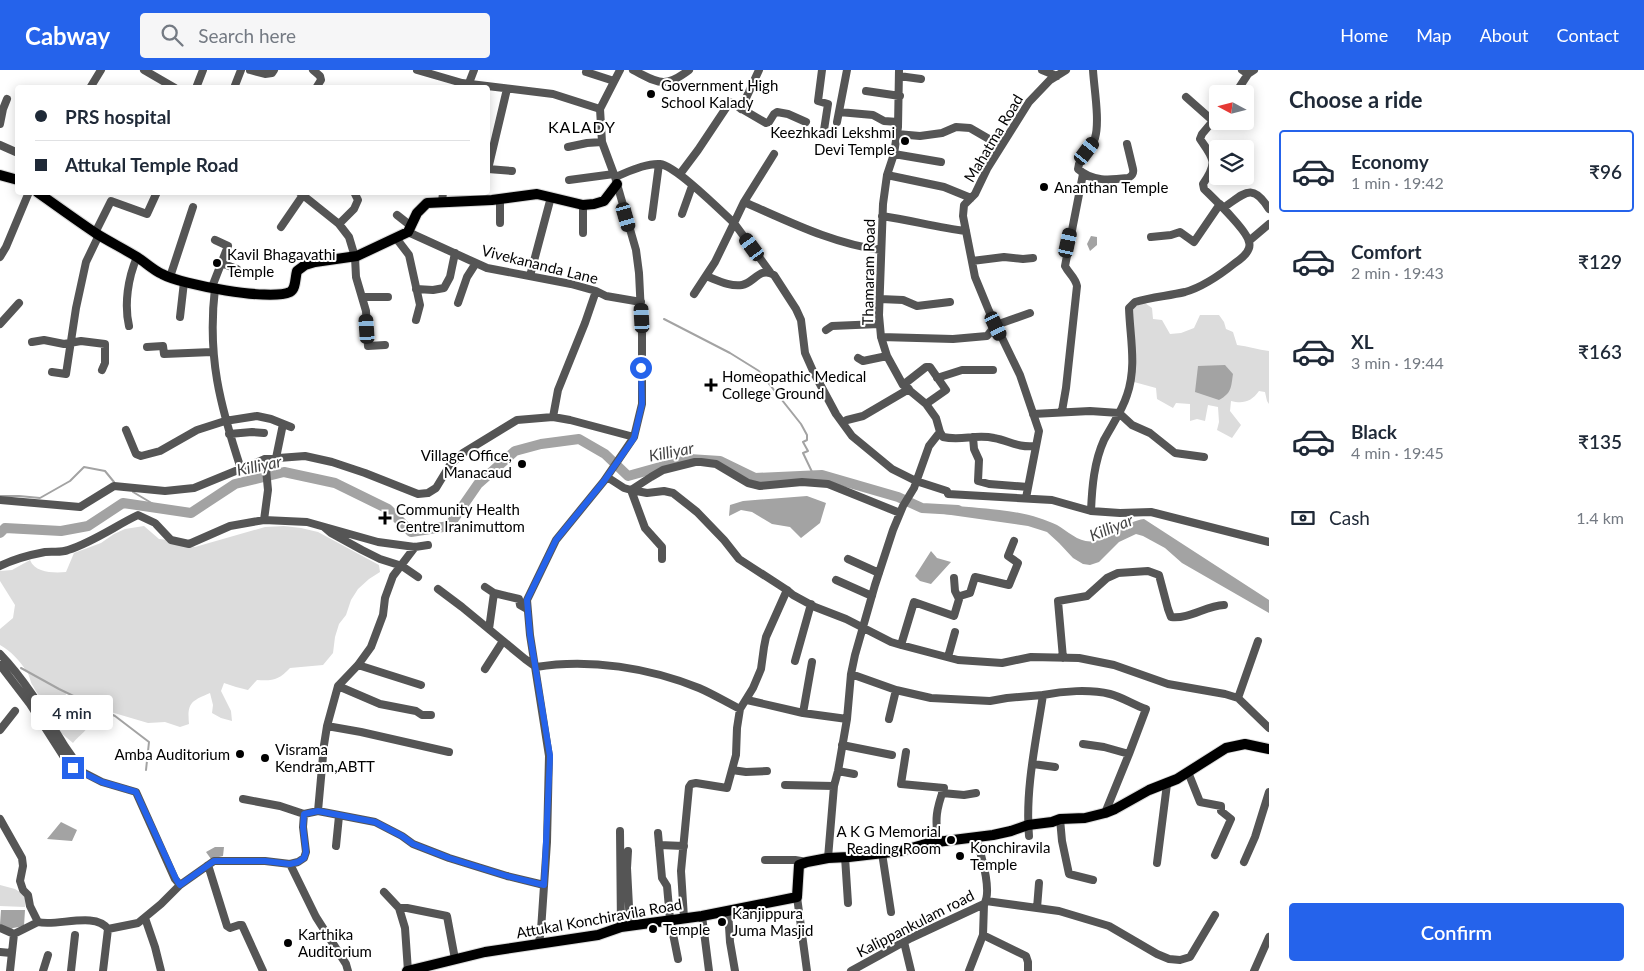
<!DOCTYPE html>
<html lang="en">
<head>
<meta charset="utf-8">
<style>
	body { margin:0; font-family:Lato,sans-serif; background:#f6f6f7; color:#1f2937; height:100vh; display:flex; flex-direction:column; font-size:19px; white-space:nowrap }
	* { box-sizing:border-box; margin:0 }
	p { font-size:16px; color:#747a83 }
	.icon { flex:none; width:28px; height:28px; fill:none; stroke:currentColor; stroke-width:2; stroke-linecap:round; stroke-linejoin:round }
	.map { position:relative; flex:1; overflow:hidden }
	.details { display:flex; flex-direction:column; background:#fff; width:375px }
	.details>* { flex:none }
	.top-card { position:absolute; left:15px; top:15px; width:475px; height:110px; border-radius:5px; box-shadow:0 2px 12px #0003; display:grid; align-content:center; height:110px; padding:0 20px; background:#fff }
	.needle { width:32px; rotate:277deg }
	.controls { position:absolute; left:1209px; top:15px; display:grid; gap:10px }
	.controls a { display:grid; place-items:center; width:45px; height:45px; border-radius:5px; background:#fff; box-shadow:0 2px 12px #0003; font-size:25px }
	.end { position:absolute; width:22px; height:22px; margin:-11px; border:6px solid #2563eb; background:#fff; box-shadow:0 0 0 2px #fff }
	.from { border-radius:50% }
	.bubble { position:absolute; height:35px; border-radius:5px; background:#fff; box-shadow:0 2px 12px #0003; font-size:16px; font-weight:600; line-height:35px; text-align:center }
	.car { position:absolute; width:15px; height:30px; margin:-15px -8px; border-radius:6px; box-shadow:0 0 4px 1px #0007; background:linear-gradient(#222 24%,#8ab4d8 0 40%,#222 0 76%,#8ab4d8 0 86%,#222 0) }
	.top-card b { display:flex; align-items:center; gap:18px; height:48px; font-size:19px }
	.top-card b+b { border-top:1px solid #e0e1e3 }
	.top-card i { width:12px; height:12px; background:#1f2937 }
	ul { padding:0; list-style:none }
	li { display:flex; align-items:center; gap:15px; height:82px; margin:0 10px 8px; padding:0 10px; border:2px solid transparent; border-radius:5px }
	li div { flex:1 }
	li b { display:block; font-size:19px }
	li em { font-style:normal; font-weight:600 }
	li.active { border-color:#2563eb }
	li>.icon { width:45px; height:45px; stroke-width:1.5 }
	h2 { padding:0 20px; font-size:22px; line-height:60px }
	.pay { display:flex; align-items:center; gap:12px; height:55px; padding:0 20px; font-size:19px }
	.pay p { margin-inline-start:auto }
	.cta { display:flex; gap:10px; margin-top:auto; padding:10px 20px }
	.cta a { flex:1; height:58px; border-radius:5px; background:#2563eb; color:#fff; font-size:20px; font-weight:600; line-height:58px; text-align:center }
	header { display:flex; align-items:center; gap:30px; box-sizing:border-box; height:70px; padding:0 25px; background:#2563eb; color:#fff }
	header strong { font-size:24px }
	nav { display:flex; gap:28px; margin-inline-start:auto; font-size:18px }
	.search { width:350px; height:45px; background:#f6f6f7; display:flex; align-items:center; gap:12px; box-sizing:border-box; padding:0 18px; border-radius:5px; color:#747a83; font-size:19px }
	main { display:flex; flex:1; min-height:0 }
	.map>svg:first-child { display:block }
</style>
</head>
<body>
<header>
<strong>Cabway</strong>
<div class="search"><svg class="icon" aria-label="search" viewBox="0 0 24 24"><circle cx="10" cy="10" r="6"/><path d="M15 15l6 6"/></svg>Search here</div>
<nav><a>Home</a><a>Map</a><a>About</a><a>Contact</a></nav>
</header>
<main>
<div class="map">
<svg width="1269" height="901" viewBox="0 0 1269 901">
	<rect width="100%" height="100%" fill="#fff"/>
	<!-- green -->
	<path fill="#dcdcdc" d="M 1145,233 L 1152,238 L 1153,249 L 1162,250 L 1170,264 L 1181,263 L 1194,258 L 1200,245 L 1219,245 L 1224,252 L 1226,259 L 1233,262 L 1237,275 C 1248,276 1258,280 1269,281 L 1269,334 L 1267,331 L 1265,322 L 1259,321 C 1251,332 1243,334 1231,331 L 1230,341 L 1241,355 L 1232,368 L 1217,360 L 1219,352 L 1218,337 L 1208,335 L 1205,351 L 1197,349 L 1190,351 L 1190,334 L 1176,333 L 1173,338 L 1157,329 L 1156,318 L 1134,312 L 1132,240 L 1138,235 Z
		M 144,456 L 159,469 L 176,471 L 195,477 L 265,457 L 284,456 L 301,458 L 318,462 L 379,495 L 380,502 L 369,509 L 358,519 L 351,530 L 346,545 L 339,554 L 335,567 L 333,583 L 323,595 L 290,598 C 279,610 273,611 257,610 L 248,620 L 236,617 L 224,613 L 221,621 L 231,641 L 232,651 L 221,648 L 212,643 L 213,635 L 210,623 C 191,631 187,633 189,654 L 180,657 L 165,652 L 148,653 L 87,635 L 78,626 L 66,623 L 65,630 L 83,640 L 92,646 C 90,660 81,663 73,673 L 60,662 C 58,640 42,634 33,616 C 30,612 30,606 27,602 C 20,591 11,581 0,575 L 0,559 L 13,548 L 15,535 L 0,511 L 0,501 L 12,500 L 30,490 C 35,503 54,503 66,502 L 74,483 L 101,473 L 114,464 L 125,459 Z
		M 0,815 L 15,819 L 26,826 L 25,837 L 0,836 Z"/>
	<!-- water -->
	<path fill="#a3a3a3" d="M 1091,166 L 1097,167 L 1097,175 L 1090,181 L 1087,174 Z
		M 1225,295 L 1233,304 C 1231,317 1232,323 1219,330 L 1195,322 L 1198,296 Z
		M 807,426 L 826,433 L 820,453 L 801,468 L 790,457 L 772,454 L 752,442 L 741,440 L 729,446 L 730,435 L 743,431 Z
		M 947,435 C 974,438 1013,439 1039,448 C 1045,450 1051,452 1057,455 C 1069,462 1080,474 1095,471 C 1113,468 1126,451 1144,449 L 1269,530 L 1269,543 L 1182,493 L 1165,478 L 1143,466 L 1136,464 L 1119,472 L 1099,492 L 1090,495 L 1083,494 L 1073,488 L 1059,473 L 1047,462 L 1028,456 L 944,444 Z
		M 931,481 L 937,488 L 951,492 L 931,514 L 920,511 L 915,506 Z
		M 61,752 L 77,760 L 72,771 L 47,769 Z
		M 215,777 L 224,777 L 223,786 L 211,789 L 206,782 Z
		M 1,840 L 25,840 L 24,856 L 13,858 L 10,860 L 0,854 Z"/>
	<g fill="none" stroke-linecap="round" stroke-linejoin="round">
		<!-- stream -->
		<path stroke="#a3a3a3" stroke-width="2" d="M 664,249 L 730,283 L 759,301 L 801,354 L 807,365 L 807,370 L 803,372 L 808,381 L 803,383 L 814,406
			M 133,422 L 160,438
			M 0,426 L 19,426 L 40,428 L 70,411 L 84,397 L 105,401 L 114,412
			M 21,598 L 59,619 L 115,646 L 149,672 L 146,700"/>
		<!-- river -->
		<path stroke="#a3a3a3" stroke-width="10" d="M 0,463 L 5,458 L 61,461 L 88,456 L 123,433 L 191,443 L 235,414 L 284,402 L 335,413 L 388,439 L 411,462 L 449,456 L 478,414 L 515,381 L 541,374 L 579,369 L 605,384 L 628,406 L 689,389 L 720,391 L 755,408 L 822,405 L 898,427 L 922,438 L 958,440"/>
		<!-- major casing -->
		<g stroke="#dbdbdb" stroke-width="12">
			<path id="major" d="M 0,105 L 18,110
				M 37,122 C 57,136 76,150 97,164 C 110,172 124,179 137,187 C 145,192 153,200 162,204 C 182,215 270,231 290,222 C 296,219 295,208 297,201 L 305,195 L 315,192 L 357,186 L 408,162 L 417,143 L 427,133 L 492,130 L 537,124 L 583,135 L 594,134 L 604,131 L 617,114
				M 407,901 L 485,882 L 598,865 L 621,857 L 702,846 L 797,827 L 799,795 L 807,792 L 828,788 L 849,787 L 901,781 L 929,773 L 993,765 L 1011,761 L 1028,755 L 1052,752 L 1060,749 L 1085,748 L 1105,743 L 1115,739 L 1149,720 L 1177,709 L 1226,678 L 1245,674 L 1269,679"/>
		</g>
		<!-- minor -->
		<path stroke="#555" stroke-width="8" d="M 144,0 L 175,18
			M 250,0 L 265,4 L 272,3 L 274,0
			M 313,0 L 320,6 L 321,10 L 316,18
			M 417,0 L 462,13 L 553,24 L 600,39
			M 633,0 C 659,13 664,19 689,0
			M 822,0 L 818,31 L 828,34 L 824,60
			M 1042,0 L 1057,6
			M 1093,0 C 1094,18 1100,51 1095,68 C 1092,79 1079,86 1078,99 C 1092,112 1110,110 1128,108 C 1132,106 1134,104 1133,99 L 1127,74
			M 1242,0 L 1248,4 L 1254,0
			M 586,2 L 614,11
			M 899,6 L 921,9
			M 469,13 L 474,0
			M 90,18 L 101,0
			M 196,18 L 203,0
			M 234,18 L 241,0
			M 866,21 L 900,26
			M 1235,24 L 1248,4
			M 1186,27 L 1212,50
			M 741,39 L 759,0
			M 839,42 L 873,45 L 884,51 L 898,52
			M 837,52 L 847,0
			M 0,54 L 3,39 L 7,29
			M 897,64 L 920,66 L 942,63 L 956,57 L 970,58 L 1001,76
			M 0,75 L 18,83
			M 568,77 L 587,73 L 602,72
			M 894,84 L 941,92
			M 488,99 L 507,19
			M 488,99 L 512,101
			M 680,104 L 698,80 L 730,32 L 766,53 L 769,52 L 774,44 L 777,42 L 788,44 L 806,52
			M 887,105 L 944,117 L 971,128
			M 615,107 C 628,102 646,93 660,94 C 676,96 720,140 734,153 L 744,132 C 788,151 833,174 881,180
			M 569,110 L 614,104
			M 299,122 L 339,154 L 349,167 L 355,187 L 356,207 L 366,241 L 368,276 L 385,275
			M 744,132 L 774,84
			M 442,133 L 443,122
			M 583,135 L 583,163
			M 1223,138 C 1244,124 1252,111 1269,139
			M 682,144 L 692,116
			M 397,145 L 411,156
			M 882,146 C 911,150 938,158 966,161
			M 652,147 L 659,94
			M 500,153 L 500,129
			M 339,154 L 354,139 L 358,130 L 354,122
			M 281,157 L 303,125
			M 408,162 L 487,198 L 571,214 L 596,221 L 606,226 L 641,232
			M 95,163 L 111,131 L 147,144 L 157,122
			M 1151,167 L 1171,165 L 1180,162 L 1194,172 L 1220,134
			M 396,168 L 409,185 L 420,235 L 416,250
			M 1249,171 L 1269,154
			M 0,187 L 6,177 L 29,122
			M 972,191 L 1004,187 L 1023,189 L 1033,188
			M 221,193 L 237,199
			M 530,206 L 551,127
			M 706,206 C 717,210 730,217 742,215 C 754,213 760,196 774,205 L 796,239 L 801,250 L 805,283 L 813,301 L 836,344 L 852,366 L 892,399 L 916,411 L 947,421 L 948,424 L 1052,430 L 1091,441 L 1120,443 L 1151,442 L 1269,472
			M 170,207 L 193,137
			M 212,217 L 228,176 L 215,170
			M 215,218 C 207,287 220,335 241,399
			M 416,219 L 433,220 L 444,218 L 450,207 L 455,183
			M 694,224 L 715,192 L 734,153 L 770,202
			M 362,227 L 388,227
			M 880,229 L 903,230 L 917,236 L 950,232
			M 458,233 L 467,207 L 476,193
			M 180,247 L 184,212
			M 0,254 L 19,233
			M 129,256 C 124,234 128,208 137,187
			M 826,260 L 832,256 L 879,254
			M 881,267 L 953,269 L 987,266 L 996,255 L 1030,243
			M 32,272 L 44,270 L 64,274 L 81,271 L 105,274 L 105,293 L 102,300
			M 147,277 L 163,276 L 164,284 L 212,282
			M 858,288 L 863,291 L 887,286
			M 52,302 L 66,304 L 76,238 L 86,192 L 99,165
			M 937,308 L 962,300 L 993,300
			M 903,315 L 926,297 L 930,297 L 946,320 L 926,334
			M 1062,341 L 1066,318 L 1077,216 C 1075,207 1069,204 1065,196 L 1083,104
			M 1033,344 L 1090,341 L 1119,343 L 1132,355 L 1150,363 L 1175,383 L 1204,387
			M 553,347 L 558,320 L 585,253 L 596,221
			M 847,350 L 863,346 L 909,319
			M 126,360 L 136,384 L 141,386 L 160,381 L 197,360 L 225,351 L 257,346 L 271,349 L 291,357
			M 940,362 L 943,367 C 961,371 976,364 994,368 C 1010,371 1017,378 1036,376
			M 229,364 L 252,362 L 264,363
			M 973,367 L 974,379 L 979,390 L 978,411 L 989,414 L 1028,417
			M 276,388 L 283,354
			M 607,407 L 624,418 L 631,420 L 647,423 L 664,421 L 673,423 L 697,442 L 724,470 L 739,489 L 787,520 L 793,525 L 815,537 L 846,549 L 891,572 L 901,575 L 958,590 L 1002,593 L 1031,587 L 1079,588 L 1114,595 L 1168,614 L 1225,624 L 1238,628 L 1269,658
			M 1026,428 L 1039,361 L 1020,305 L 989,241 L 975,207 L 963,146 L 964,135 L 975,124 L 987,99 L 1029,32 L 1050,10 L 1066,0
			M 0,430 L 80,437 L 114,416 L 165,421 L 194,418 L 265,389 L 305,386 L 332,392 L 365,403 L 418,424 L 428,423 L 436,418 L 450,395 L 463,383 L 517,350 L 553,347 L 570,350 L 634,367
			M 1091,441 C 1092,417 1094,392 1104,370 C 1112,355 1122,341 1127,325 C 1137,296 1130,268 1129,238 L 1135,232 C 1151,227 1168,226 1185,222 C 1203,217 1220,205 1235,193 C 1241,189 1252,181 1249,172 C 1247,160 1214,129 1204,119 L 1203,114 C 1218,92 1214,89 1200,69 L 1202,64 L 1218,45
			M 264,450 L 268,420 L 265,389
			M 324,457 L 331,463 L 362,480 L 380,489 L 402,496 L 418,507
			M 662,489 L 662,477 L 645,458 L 631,420 L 651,407 L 663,400 L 695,392 L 701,392 L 716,394 L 748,413 L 760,416 L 802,412 L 828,414 L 900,443
			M 848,489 L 879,503
			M 0,496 C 14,489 29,485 45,482 C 53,481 61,483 68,480 C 93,472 115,456 138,445 L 155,453 L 171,470 L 189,474 L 230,456 L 264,450 L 307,452 L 378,472 L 415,477 L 428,475
			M 954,508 L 955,521 L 959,529
			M 836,510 L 872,526
			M 485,517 L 494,523 L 519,529 L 520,535 L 527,539
			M 438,519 L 462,537 L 525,589 L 536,597 C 589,588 650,598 699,618 C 713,624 726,632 740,639
			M 489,559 L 494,523
			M 901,575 L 914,532 L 954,546 L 960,526 L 970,523 L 975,507 L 1009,515 L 1018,493 L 1008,486 L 1014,471
			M 0,584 C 26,611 45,644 64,675 C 70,684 77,692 80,701
			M 948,587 L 955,562
			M 1063,588 L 1058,531 L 1087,526 L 1107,508 L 1118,503 L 1148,501 L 1159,505 L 1168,539 L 1171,547 C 1190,549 1205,536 1224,535
			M 795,591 L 811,534
			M 0,595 L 30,634 L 69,695 L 102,712 L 136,722 L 175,809 L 180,815
			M 358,595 L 421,615
			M 485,599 L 503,571
			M 851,604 L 896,620 L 931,628 L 990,631 L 1007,628 L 1043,625 C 1036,671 1025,720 1029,766
			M 338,616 L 380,634 L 416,641 L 422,645 L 431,645
			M 1043,625 C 1063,621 1090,619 1110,624 C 1122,627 1134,635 1146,639 L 1129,684
			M 1238,628 L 1258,571
			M 747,630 L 803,643 L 847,649
			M 803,643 L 812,592
			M 889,649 L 896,620
			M 327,656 L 361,662 L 449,682
			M 0,660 L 15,641
			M 1083,674 L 1104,677 L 1129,684 L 1105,743
			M 842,675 L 892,685
			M 906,682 L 901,714 L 944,718 C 936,740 935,749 938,771
			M 1033,694 L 1055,697
			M 732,700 L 746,702 L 767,701
			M 838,701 L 854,704
			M 1188,702 L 1200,732 L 1221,736 L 1221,741 L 1231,749 L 1215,785
			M 785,715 L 834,716
			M 942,723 L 964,725 L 976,723
			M 243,729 L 280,736 L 304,744
			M 318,741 L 324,675 L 327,656 L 338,616 L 358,595 L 371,577 L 383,545 L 385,528 L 393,506 L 415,477
			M 0,749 L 22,788 L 23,796 L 20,811 L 23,820 L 28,825 L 30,836 L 38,852 C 57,857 95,841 108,859
			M 1060,749 L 1062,771 L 1069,804 L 1093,810
			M 620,761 L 621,857
			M 658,763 L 662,808 L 667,816 L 670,849 L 678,889
			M 659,775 L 684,776
			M 336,776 L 339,746
			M 628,781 L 627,798 L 630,856
			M 882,783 L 891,842
			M 845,787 L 848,833
			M 828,788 L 834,716 L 838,701 L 847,649 L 851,604 L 855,585 L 875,515 L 893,460 L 903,436 L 914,418 L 929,376 L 940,362 L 936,348 L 926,334 L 903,315 L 887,286 L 881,267 L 879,245 L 883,134 L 887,105 L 894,84 L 898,57 L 899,0
			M 765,790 L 795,790 L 807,792
			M 1244,792 L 1255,767 L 1269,722
			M 1157,793 L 1167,714
			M 290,794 L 316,847 L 346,894 L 348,901
			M 208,795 L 227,856 L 230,858 L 239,855 L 242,855 L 263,901
			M 384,822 L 399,838 L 407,838 L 447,846 L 455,889
			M 797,827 L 807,901
			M 986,831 L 1059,841 L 1109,856 L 1157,884 L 1169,889 L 1180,890 L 1190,887 L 1215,845
			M 984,834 L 983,865 L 1026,886 L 1028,892 L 1028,901
			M 399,838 L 405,858 L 408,901
			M 1037,838 L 1039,813
			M 728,841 L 730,872 L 735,901
			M 702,846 L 709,901
			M 145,848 L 155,877 L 161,901
			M 684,848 L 681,801 L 689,717 L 691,714 L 696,713 L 727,718 L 736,685 L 737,658 L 740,639 L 753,618 L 761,599 L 764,577 L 766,567 L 787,520
			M 0,858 L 14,864 L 10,901
			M 108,859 L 138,853 L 161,834 L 180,815 L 214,791 L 265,791 L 290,794 L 298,792 L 304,788 L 306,782 L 303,757 L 304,744 L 318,741 L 375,752 L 402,766 L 413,774 L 449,788 L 507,806 L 544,815
			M 14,864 L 38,852
			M 539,872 L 541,860 L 547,772 L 549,686 L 530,565 L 527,530 L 556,470 L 604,411 L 634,367 L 642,334 L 642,264 L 639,203 L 636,180 L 615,107 L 602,72 L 600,39 L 620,0
			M 904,872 L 911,901
			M 0,882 L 11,883
			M 43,901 L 48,885
			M 71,901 L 75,865
			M 103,901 L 108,859
			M 851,901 L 911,868 L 984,834 C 993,821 980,782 976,767
			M 969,901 L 983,865
			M 1254,901 L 1269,867"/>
		<!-- major -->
		<use href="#major" stroke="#000" stroke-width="10"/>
	</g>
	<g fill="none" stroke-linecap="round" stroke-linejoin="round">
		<!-- route -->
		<path stroke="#2563eb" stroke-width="6" d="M 73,698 L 102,712 L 136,722 L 176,809 L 180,815 L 214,791 L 265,791 L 290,794 L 298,792 L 304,788 L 306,782 L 303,757 L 304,744 L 318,741 L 375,752 L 402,766 L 413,774 L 449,788 L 507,806 L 544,815 L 550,686 L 530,565 L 527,530 L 556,470 L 604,411 L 634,368 L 642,334 L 641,298"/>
	</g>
	<!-- markers -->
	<g fill="#000" stroke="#fff" stroke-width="2">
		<circle cx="651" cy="24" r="5"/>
		<circle cx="905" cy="71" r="5"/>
		<circle cx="1044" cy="117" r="5"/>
		<circle cx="217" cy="193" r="5"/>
		<path d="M708.5 307.5h5v5h5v5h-5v5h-5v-5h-5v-5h5z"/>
		<circle cx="522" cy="394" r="5"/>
		<path d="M382.5 440.5h5v5h5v5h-5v5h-5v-5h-5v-5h5z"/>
		<circle cx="240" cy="684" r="5"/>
		<circle cx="265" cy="688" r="5"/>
		<circle cx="951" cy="770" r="5"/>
		<circle cx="960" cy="786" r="5"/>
		<circle cx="722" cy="852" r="5"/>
		<circle cx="653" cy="859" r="5"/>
		<circle cx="288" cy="873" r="5"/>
	</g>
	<g text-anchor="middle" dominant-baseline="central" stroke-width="4" stroke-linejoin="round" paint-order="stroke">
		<!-- poi labels -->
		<g font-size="15" fill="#000" stroke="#fff" text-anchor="start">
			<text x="661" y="15">Government High<tspan x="661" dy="17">School Kalady</tspan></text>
			<text x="895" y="62" text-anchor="end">Keezhkadi Lekshmi<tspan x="895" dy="17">Devi Temple</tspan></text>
			<text x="1054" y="117">Ananthan Temple</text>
			<text x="227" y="184">Kavil Bhagavathi<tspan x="227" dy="17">Temple</tspan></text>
			<text x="722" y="306">Homeopathic Medical<tspan x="722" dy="17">College Ground</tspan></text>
			<text x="512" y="385" text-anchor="end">Village Office,<tspan x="512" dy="17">Manacaud</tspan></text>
			<text x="396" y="439">Community Health<tspan x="396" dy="17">Centre Iranimuttom</tspan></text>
			<text x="275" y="679">Visrama<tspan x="275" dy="17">Kendram,ABTT</tspan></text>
			<text x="230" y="684" text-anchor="end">Amba Auditorium</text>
			<text x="941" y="761" text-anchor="end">A K G Memorial<tspan x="941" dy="17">Reading Room</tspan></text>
			<text x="970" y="777">Konchiravila<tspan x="970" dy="17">Temple</tspan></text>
			<text x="732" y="843">Kanjippura<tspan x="732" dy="17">Juma Masjid</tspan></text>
			<text x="663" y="859">Temple</text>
			<text x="298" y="864">Karthika<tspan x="298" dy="17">Auditorium</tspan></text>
		</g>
		<!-- street labels -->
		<g font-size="15" fill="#000" stroke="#fff">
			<text transform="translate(993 68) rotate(-59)">Mahatma Road</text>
			<text transform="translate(540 194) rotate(14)">Vivekananda Lane</text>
			<text transform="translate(868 202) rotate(-89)">Thamaram Road</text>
			<text transform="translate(599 848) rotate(-10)">Attukal Konchiravila Road</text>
			<text transform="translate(915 853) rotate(-27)">Kalippankulam road</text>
		</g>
		<!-- neighbourhood labels -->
		<g font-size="16" letter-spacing="1" fill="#000" stroke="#fff">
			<text x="582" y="56">KALADY</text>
		</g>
		<!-- water labels -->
		<g font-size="16" font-style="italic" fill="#444" stroke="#fff">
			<text transform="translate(671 381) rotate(-11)">Killiyar</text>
			<text transform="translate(259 395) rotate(-12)">Killiyar</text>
			<text transform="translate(1111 457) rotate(-22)">Killiyar</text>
		</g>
	</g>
</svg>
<div class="controls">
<a><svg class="needle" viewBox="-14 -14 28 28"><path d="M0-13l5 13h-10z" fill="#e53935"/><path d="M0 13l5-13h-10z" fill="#747a83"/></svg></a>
<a><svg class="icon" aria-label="layers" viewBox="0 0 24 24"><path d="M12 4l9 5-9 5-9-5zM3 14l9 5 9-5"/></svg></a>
</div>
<i class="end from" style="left:641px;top:298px"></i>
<i class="end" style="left:73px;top:698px"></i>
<div class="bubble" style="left:31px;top:625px;width:82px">4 min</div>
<i class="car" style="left:1087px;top:81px;rotate:37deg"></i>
<i class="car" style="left:626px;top:147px;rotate:164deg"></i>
<i class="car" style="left:1068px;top:173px;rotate:12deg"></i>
<i class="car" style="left:752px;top:177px;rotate:324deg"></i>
<i class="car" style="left:642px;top:248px;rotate:357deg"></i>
<i class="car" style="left:996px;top:256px;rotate:155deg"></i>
<i class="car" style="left:367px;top:259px;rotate:356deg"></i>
<div class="top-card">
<b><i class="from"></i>PRS hospital</b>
<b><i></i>Attukal Temple Road</b>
</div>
</div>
<section class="details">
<h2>Choose a ride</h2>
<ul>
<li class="active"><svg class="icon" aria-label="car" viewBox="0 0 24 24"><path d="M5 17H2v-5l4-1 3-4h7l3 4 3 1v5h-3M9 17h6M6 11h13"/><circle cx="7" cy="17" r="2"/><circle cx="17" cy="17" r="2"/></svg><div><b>Economy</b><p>1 min · 19:42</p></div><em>₹96</em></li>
<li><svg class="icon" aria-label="car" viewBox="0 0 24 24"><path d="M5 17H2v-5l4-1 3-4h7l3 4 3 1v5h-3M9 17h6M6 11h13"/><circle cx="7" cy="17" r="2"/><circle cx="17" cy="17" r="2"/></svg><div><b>Comfort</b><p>2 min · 19:43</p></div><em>₹129</em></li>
<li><svg class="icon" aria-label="car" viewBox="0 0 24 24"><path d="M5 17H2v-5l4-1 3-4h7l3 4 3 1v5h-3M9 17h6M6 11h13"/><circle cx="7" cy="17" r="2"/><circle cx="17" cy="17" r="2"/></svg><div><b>XL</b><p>3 min · 19:44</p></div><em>₹163</em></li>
<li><svg class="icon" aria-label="car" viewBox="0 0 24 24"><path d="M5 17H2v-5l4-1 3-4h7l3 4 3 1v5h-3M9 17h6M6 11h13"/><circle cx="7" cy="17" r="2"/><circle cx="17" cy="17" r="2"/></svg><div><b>Black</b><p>4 min · 19:45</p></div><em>₹135</em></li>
</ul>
<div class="pay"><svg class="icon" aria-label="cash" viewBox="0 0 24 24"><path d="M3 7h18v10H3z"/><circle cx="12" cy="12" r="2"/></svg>Cash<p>1.4 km</p></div>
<div class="cta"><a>Confirm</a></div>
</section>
</main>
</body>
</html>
